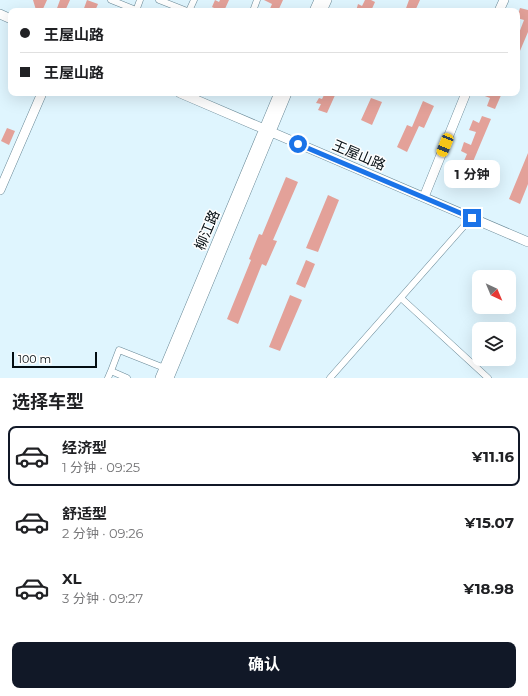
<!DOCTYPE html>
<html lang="zh">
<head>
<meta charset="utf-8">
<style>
	body { margin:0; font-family:Montserrat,"Noto Sans SC",sans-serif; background:#f6f6f6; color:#202124; height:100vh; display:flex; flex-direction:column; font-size:15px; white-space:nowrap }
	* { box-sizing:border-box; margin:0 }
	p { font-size:13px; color:#757577 }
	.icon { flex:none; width:22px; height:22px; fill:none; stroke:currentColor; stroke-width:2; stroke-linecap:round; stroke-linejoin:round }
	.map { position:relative; height:378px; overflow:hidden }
	.panel { display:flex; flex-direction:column; background:#fff; flex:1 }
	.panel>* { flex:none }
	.banner { position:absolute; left:8px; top:8px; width:512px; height:88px; border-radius:8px; box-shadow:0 4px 16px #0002; display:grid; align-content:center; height:88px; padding:0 12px; background:#fff }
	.needle { width:26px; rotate:136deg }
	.tools { position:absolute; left:472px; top:270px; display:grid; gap:8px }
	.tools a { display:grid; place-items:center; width:44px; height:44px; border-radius:8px; background:#fff; box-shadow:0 4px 16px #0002; font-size:20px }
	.scale { position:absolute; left:12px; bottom:10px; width:85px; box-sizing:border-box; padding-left:4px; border:2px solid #030d12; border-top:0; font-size:11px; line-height:14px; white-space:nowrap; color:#030d12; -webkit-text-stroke:3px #fefefe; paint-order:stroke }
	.end { position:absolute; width:18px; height:18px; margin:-9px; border:5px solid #1a73e8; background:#fff; box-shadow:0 0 0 2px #fff }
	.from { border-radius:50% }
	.bubble { position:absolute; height:28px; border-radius:8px; background:#fff; box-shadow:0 4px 16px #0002; font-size:13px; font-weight:700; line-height:28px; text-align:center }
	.car { position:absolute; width:12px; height:24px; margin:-12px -6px; border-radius:5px; box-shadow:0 0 3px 1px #0007; background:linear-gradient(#f5c518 24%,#345 0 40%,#f5c518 0 76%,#345 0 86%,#f5c518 0) }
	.banner b { display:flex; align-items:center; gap:14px; height:38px; font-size:15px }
	.banner b+b { border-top:1px solid #e0e0e0 }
	.banner i { width:10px; height:10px; background:#202124 }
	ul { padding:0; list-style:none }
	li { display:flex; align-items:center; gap:12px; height:60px; margin:0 8px 6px; padding:0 4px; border:2px solid transparent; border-radius:8px }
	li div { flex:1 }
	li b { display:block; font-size:15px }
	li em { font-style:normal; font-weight:700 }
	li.current { border-color:#111827 }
	li>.icon { width:36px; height:36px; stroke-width:1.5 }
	h2 { padding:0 12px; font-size:18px; line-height:48px }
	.cta { display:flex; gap:8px; margin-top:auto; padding:8px 12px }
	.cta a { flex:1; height:46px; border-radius:8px; background:#111827; color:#fff; font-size:16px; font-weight:700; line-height:46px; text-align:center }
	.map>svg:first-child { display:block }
</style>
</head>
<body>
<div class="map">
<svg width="528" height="378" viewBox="0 0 528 378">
	<rect width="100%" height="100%" fill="#dff5fe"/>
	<!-- building -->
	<path fill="#e3a199" d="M 33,0 L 47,0 L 42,11 L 36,10 Z
		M 60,0 L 70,0 L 65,11 L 56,11 Z
		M 87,0 L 98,4 L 95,11 L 83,11 Z
		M 215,0 L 219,2 L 220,0 L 229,0 L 224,11 L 215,11 L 216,9 L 212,7 Z
		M 264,0 L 283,0 L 278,11 L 269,11 L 272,4 Z
		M 365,0 L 371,0 L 375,2 L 371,11 L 356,11 L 358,4 L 362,6 Z
		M 409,0 L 420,0 L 415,11 L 405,11 Z
		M 520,8 L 528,10 L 528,32 L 517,58 L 517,32 L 519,33 L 524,20 L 517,18 Z
		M 325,93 L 336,93 L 327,113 L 318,110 L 321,104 L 316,103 L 319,98 L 322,99 Z
		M 477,93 L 502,93 L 495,109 L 487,106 L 490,98 Z
		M 371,98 L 382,102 L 372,125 L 361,120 Z
		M 423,101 L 434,106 L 424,128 L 419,126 L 407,152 L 397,147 L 407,125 L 412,127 Z
		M 482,116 L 491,119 L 472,164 L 464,161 L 467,154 L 461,151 L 464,142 L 471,145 L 476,132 L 469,130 L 473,120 L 479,123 Z
		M 7,128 L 15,131 L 9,145 L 1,141 Z
		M 528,153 L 528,184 L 520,204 L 509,199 Z
		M 286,177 L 298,182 L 273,240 L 277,241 L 266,266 L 262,264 L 238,324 L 227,319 L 251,260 L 249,259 L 259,234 L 262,235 Z
		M 328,195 L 339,200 L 318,252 L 306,248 Z
		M 306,260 L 315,264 L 305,288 L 296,284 Z
		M 290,295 L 302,300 L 280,351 L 269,347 Z"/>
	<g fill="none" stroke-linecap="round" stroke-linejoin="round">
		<!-- street casing -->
		<g stroke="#698997" stroke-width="7">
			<path id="street" d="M 111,0 L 136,10
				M 159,0 L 187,11
				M 136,11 L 140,0
				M 189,11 L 194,0
				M 253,11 L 257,0
				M 401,298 L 488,378
				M 111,371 L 119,350 L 167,369
				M 108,378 L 111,371 L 127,378
				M 330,378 L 472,217"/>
		</g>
		<!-- secondary casing -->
		<g stroke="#698997" stroke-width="10">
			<path id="secondary" d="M 314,11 L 319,0
				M 322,11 L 327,0
				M 499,11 L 504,0
				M 0,14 L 11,19
				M 180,93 L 528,242
				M 0,190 L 42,93
				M 424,197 L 466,93
				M 160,378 L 279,93
				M 169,378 L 287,93"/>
		</g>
		<!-- street -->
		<use href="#street" stroke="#fff" stroke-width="6"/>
		<!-- secondary -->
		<use href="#secondary" stroke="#fff" stroke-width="9"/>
	</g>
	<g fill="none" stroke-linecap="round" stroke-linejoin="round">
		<!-- route -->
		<path stroke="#1a73e8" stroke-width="5" d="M 298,144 L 472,218"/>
	</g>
	<g text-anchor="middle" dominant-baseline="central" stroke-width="3" stroke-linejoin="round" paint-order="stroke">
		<!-- street labels -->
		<g font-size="14" fill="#030d12" stroke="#fefefe">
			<text transform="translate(359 155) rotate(23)">王屋山路</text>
			<text transform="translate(207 230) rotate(-67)">柳江路</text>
		</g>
	</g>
</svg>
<div class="tools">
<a><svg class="needle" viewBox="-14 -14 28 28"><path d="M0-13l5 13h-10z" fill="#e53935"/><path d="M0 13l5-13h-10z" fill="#757577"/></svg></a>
<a><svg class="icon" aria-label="layers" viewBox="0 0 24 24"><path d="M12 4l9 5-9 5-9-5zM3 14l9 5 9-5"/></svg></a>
</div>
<div class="scale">100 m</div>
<i class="end from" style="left:298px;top:144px"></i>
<i class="end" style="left:472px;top:218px"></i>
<div class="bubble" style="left:444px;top:160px;width:56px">1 分钟</div>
<i class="car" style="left:445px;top:145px;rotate:202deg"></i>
<div class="banner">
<b><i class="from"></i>王屋山路</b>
<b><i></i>王屋山路</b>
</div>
</div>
<section class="panel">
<h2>选择车型</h2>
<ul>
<li class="current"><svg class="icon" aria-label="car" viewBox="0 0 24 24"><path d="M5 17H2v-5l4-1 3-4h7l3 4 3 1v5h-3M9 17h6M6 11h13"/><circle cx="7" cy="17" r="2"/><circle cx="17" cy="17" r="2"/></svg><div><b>经济型</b><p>1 分钟 · 09:25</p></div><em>¥11.16</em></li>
<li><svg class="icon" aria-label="car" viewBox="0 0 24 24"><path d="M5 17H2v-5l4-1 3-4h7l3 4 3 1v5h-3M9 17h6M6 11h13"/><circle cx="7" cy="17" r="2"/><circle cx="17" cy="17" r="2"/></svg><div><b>舒适型</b><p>2 分钟 · 09:26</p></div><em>¥15.07</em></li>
<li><svg class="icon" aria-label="car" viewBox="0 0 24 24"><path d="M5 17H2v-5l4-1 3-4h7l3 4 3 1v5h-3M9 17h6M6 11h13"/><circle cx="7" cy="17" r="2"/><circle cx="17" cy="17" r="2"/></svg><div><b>XL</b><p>3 分钟 · 09:27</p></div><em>¥18.98</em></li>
</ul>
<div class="cta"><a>确认</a></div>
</section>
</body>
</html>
